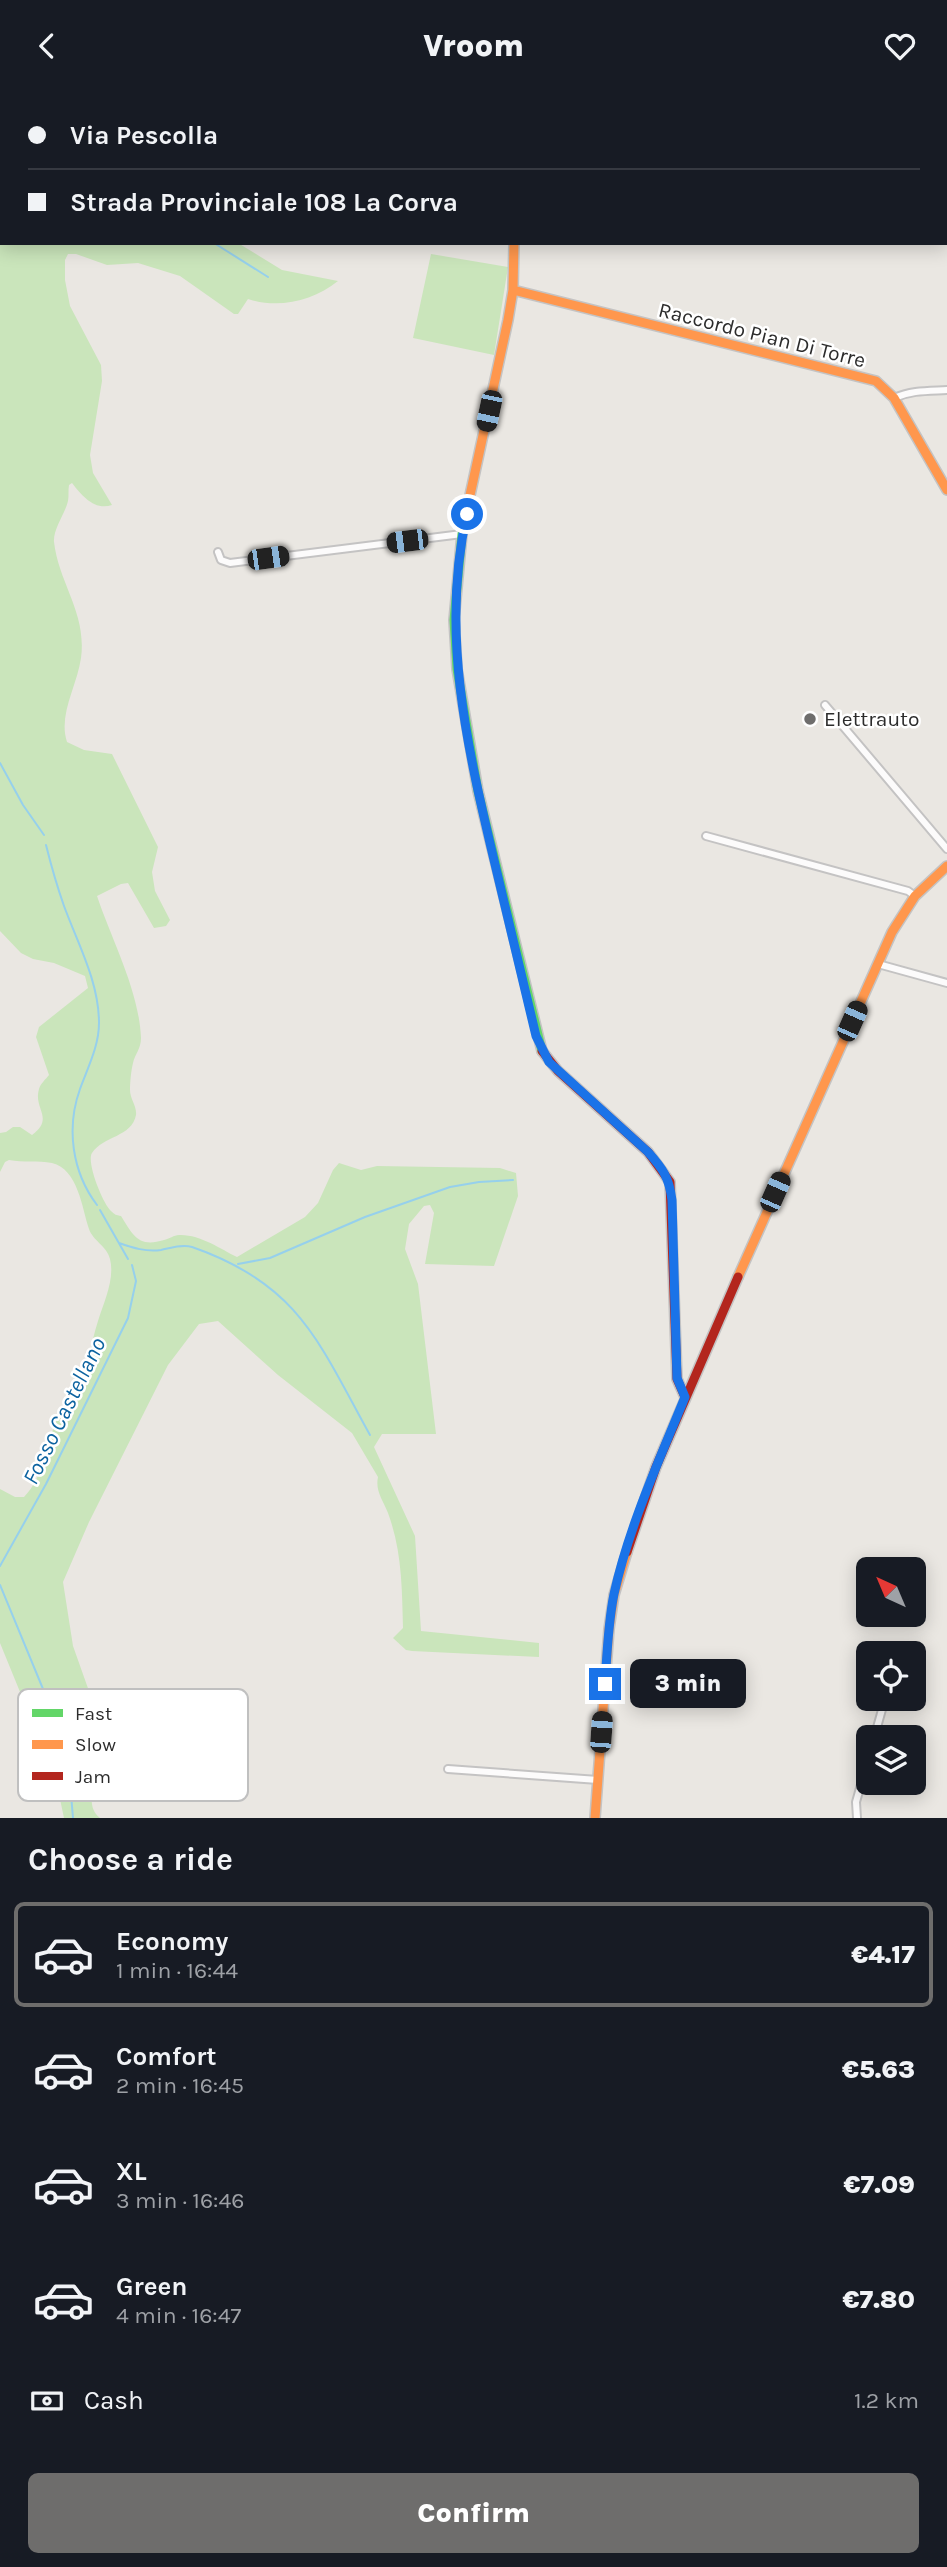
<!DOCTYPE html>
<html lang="en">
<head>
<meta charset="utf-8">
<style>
	body { margin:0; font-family:Karla,sans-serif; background:#242831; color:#f1f3f6; height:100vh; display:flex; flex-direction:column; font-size:26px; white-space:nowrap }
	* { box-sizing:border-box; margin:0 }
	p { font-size:23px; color:#9ea1a6 }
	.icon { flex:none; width:38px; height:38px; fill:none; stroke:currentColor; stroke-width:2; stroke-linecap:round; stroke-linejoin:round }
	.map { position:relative; height:1727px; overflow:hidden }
	.side { display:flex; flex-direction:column; background:#171b24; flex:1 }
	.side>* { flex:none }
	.banner { position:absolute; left:0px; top:0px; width:948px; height:154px; box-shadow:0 4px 18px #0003; display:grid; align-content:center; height:154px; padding:0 28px; background:#171b24 }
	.needle { width:46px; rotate:316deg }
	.controls { position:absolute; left:856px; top:1466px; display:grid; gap:14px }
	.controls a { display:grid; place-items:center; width:70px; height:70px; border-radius:10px; background:#171b24; box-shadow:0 4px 18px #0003; font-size:35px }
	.end { position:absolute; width:32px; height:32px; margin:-16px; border:9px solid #1a73e8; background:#fff; box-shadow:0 0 0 4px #fff }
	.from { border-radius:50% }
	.bubble { position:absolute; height:49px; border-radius:10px; background:#171b24; box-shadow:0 4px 18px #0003; font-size:23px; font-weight:800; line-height:49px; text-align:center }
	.car { position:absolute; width:21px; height:42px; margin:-21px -10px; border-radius:9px; box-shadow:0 0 5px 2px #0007; background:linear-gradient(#222 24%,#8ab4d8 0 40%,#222 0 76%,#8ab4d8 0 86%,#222 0) }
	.banner b { display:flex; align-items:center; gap:24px; height:66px; font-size:26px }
	.banner b+b { border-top:2px solid #363941 }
	.banner i { width:18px; height:18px; background:#f1f3f6 }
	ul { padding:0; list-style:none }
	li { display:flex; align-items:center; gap:21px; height:105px; margin:0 14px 10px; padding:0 14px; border:4px solid transparent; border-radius:10px }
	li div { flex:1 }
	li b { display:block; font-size:26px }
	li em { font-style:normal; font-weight:800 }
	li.active { border-color:#6e6d6c }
	li>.icon { width:63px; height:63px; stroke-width:1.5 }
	h2 { padding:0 28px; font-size:32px; line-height:84px }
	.pay { display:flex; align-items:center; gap:18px; height:77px; padding:0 28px; font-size:26px }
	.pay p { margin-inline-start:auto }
	.cta { display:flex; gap:14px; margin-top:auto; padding:14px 28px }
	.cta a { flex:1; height:80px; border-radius:10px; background:#6e6d6c; color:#fff; font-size:28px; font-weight:800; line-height:80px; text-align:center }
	header { display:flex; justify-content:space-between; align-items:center; height:91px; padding:0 28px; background:#171b24; font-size:32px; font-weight:800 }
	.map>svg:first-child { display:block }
</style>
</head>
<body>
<header><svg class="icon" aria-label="back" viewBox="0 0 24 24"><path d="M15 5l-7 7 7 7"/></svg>Vroom<svg class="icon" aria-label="heart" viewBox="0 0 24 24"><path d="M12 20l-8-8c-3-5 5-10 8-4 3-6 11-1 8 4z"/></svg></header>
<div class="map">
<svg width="947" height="1727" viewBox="0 0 947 1727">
	<rect width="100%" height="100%" fill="#eae7e2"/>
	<!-- green -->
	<path fill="#cae5bb" d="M 0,0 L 97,0 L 2,2 L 2,152 L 238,152 L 282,179 L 338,190 C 313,210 279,218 248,208 L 238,223 L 234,223 L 180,185 L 138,172 L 107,174 L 76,163 L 68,163 L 65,169 L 65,189 L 70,215 L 101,274 L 102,290 L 90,364 L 93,382 L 112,414 C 95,420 82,405 72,392 L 69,394 C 68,399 69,405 68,410 C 65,423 53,438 54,451 C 59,493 87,522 81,567 C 77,595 58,624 67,651 L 84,659 L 112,663 L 158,756 L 152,781 L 155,800 L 170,829 L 166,835 L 154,837 L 128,792 L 121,793 L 97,805 C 112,850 139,899 141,947 C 141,958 135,963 133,972 C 131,980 130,991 130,999 C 130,1008 137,1015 136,1024 C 132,1046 103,1045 92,1062 C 86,1071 103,1113 111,1120 C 115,1124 116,1124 121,1125 C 133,1144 138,1157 164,1149 C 169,1148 174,1144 179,1144 C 199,1143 221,1158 237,1166 L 305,1126 L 318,1112 L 333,1079 L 339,1072 L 361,1079 L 377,1075 L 500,1077 L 516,1082 L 518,1105 L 494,1175 L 425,1173 L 434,1122 L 430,1114 L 424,1115 L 409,1133 L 405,1158 L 418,1193 L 436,1343 L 382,1343 L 374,1356 L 415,1445 L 421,1540 L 539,1552 L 539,1566 L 412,1560 L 406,1559 L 393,1547 L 403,1537 C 402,1497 402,1460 388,1422 C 383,1409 375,1400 378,1386 L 352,1342 L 278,1284 L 218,1230 L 199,1233 L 168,1274 L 89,1431 L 63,1491 L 73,1555 L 101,1634 L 121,1669 L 108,1689 L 93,1696 C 91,1708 90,1719 100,1727 L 64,1727 L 46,1642 L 27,1618 L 0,1552 L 0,1398 L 15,1406 L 24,1406 C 44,1386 46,1353 57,1328 C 67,1308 80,1288 88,1266 C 92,1254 94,1242 98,1230 C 104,1211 115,1188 110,1168 C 107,1155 93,1150 89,1138 C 82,1117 78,1078 52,1072 C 38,1069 23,1072 9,1069 L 5,1071 L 0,1081 L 0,1042 L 6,1041 L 13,1036 L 20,1036 L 32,1044 C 55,1027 33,1018 39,998 C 40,993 46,988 49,984 L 36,946 L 39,936 L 88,897 L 85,885 L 54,872 L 33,868 L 21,862 L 0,840 Z
		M 431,163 L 508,176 L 494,264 L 413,247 Z"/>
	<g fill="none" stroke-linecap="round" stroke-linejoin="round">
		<!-- stream -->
		<path stroke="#96d0ec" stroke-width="2" d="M 68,0 L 70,2
			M 214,152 L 268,186
			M 0,672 L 23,714 L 44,744
			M 46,754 C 51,774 57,795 64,815 C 78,853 99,891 99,932 C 99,955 88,976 80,998 C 66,1037 72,1081 97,1114
			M 100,1119 L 128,1168
			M 119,1152 C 133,1157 146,1161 161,1159 C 171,1157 182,1153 192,1156 C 299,1193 319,1252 370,1344
			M 238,1173 L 270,1167 L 365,1126 L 450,1096 L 479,1091 L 513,1089
			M 0,1475 L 46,1393 L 128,1227 L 136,1190 L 132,1174
			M 0,1494 L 67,1656 L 73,1727"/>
		<!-- street casing -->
		<g stroke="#c4c3c3" stroke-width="10">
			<path id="street" d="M 519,2 L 519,0
				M 894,307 C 912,299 928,300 947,299
				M 218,461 L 221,469 L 230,472 L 462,443
				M 825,614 L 947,758
				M 706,745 L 908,800 L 915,805
				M 878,873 L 947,892
				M 874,1647 L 885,1608
				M 448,1678 L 598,1689
				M 857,1727 L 856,1711 L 868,1669"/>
		</g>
		<!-- fast casing -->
		<g stroke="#c4c3c3" stroke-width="12">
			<path id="fast" d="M 467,418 L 462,443 L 454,529 L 457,578 L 478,700 L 542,960"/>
		</g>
		<!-- slow casing -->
		<g stroke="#c4c3c3" stroke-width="12">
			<path id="slow" d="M 513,199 L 876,290 L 894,307 L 947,399
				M 467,418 L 508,229 L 513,199 L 514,152
				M 738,1186 L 892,841 L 915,805 L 947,775
				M 595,1727 L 609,1538 L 614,1504 L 627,1461"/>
		</g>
		<!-- jam casing -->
		<g stroke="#c4c3c3" stroke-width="12">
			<path id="jam" d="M 371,0 L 372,2
				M 542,960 L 558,980 L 648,1061 L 670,1091 L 677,1288 L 685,1306
				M 627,1461 L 656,1376 L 738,1186"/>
		</g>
		<!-- street -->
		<use href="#street" stroke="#fcfbfb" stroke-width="6"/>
		<!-- fast -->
		<use href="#fast" stroke="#63d668" stroke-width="9"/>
		<!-- slow -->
		<use href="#slow" stroke="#ff974d" stroke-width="9"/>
		<!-- jam -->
		<use href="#jam" stroke="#b3261e" stroke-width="9"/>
	</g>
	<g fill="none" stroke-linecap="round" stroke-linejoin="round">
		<!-- route -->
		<path stroke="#1a73e8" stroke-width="9" d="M 467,423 C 440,540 467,655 494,769 C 508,828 522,887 536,945 L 549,971 L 648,1061 C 663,1078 669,1086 672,1109 L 677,1287 L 685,1306 C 659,1370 629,1435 614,1503 C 608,1532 607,1563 605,1593"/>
	</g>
	<!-- markers -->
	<circle fill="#6e6d6c" stroke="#fff" stroke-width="2.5" cx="810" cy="628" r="7"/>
	<g text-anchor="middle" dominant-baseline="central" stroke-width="5" stroke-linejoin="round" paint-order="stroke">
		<!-- street labels -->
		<g font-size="21" fill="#2c2c2c" stroke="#fff">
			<text transform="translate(762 244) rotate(14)">Raccordo Pian Di Torre</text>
		</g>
		<!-- poi labels -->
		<g font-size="21" fill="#2c2c2c" stroke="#fff" text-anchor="start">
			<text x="824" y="628">Elettrauto</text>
		</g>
		<!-- water labels -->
		<g font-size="23" font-style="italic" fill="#0c63a0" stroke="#fff">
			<text transform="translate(64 1320) rotate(-64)">Fosso Castellano</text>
		</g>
	</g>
	<!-- legend -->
	<rect x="18" y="1598" width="230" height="112" rx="10" fill="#fff" stroke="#c0c0c0" stroke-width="2"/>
	<rect x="32" y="1618" width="31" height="8" fill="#63d668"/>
	<rect x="32" y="1649" width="31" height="9" fill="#ff974d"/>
	<rect x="32" y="1681" width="31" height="8" fill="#b3261e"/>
	<g font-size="19" fill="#2c2c2c">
		<text x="75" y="1629">Fast</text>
		<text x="75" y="1660">Slow</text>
		<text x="75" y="1692">Jam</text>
	</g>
</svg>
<div class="controls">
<a><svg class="needle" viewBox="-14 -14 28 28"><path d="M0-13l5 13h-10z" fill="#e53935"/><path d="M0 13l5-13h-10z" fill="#9ea1a6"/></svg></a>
<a><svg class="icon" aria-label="locate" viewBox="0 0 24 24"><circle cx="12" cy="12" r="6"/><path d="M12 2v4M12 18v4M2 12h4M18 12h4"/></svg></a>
<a><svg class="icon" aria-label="layers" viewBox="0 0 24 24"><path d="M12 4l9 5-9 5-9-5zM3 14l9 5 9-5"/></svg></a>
</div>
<i class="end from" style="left:467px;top:423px"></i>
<i class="end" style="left:605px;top:1593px"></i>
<div class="bubble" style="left:630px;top:1568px;width:116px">3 min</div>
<i class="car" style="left:489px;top:320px;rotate:192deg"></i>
<i class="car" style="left:407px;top:450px;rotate:263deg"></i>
<i class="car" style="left:268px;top:467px;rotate:82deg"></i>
<i class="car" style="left:852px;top:930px;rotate:24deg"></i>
<i class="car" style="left:775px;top:1101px;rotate:24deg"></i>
<i class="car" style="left:601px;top:1641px;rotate:4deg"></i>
<div class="banner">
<b><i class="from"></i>Via Pescolla</b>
<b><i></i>Strada Provinciale 108 La Corva</b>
</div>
</div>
<section class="side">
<h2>Choose a ride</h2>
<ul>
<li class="active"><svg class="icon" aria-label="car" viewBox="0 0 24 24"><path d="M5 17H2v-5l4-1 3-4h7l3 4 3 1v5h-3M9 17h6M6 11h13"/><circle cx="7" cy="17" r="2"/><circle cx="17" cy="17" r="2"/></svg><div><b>Economy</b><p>1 min · 16:44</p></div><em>€4.17</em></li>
<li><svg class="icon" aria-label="car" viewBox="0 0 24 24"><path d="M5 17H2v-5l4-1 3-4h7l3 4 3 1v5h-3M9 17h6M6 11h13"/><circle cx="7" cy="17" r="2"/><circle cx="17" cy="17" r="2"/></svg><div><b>Comfort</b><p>2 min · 16:45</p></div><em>€5.63</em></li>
<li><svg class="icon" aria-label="car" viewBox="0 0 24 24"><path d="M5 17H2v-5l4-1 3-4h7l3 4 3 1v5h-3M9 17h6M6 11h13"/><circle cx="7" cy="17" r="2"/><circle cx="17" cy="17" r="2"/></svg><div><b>XL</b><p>3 min · 16:46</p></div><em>€7.09</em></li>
<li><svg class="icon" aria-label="car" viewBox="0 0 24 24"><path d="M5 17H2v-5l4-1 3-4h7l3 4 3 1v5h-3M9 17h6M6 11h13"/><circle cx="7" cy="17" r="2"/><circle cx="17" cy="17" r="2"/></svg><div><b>Green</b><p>4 min · 16:47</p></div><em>€7.80</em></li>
</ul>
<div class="pay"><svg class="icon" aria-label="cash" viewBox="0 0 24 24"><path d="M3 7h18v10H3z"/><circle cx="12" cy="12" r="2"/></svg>Cash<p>1.2 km</p></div>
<div class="cta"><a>Confirm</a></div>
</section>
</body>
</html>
